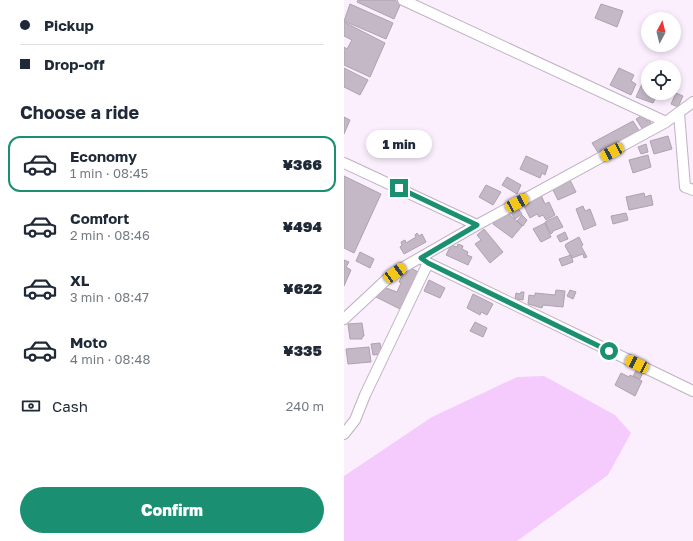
<!DOCTYPE html>
<html lang="en">
<head>
<meta charset="utf-8">
<style>
	body { margin:0; font-family:"Golos Text",sans-serif; background:#f6f6f7; color:#1f2937; height:100vh; display:flex; flex-direction:column; font-size:15px; white-space:nowrap }
	* { box-sizing:border-box; margin:0 }
	p { font-size:13px; color:#747a83 }
	.icon { flex:none; width:22px; height:22px; fill:none; stroke:currentColor; stroke-width:2; stroke-linecap:round; stroke-linejoin:round }
	.map { position:relative; flex:1; overflow:hidden }
	.side { display:flex; flex-direction:column; background:#fff; width:344px }
	.side>* { flex:none }
	.top-card { display:grid; align-content:center; height:88px; padding:0 20px; background:#fff }
	.needle { width:26px; rotate:7deg }
	.tools { position:absolute; left:297px; top:12px; display:grid; gap:8px }
	.tools a { display:grid; place-items:center; width:40px; height:40px; border-radius:50%; background:#fff; box-shadow:0 2px 6px #0003; font-size:20px }
	.end { position:absolute; width:18px; height:18px; margin:-9px; border:5px solid #1a8f71; background:#fff; box-shadow:0 0 0 2px #fff }
	.from { border-radius:50% }
	.bubble { position:absolute; height:28px; border-radius:14px; background:#fff; box-shadow:0 2px 6px #0003; font-size:13px; font-weight:800; line-height:28px; text-align:center }
	.car { position:absolute; width:12px; height:24px; margin:-12px -6px; border-radius:5px; box-shadow:0 0 3px 1px #0007; background:linear-gradient(#f5c518 24%,#345 0 40%,#f5c518 0 76%,#345 0 86%,#f5c518 0) }
	.top-card b { display:flex; align-items:center; gap:14px; height:38px; font-size:15px }
	.top-card b+b { border-top:1px solid #e0e1e3 }
	.top-card i { width:10px; height:10px; background:#1f2937 }
	ul { padding:0; list-style:none }
	li { display:flex; align-items:center; gap:12px; height:56px; margin:0 8px 6px; padding:0 12px; border:2px solid transparent; border-radius:12px }
	li div { flex:1 }
	li b { display:block; font-size:15px }
	li em { font-style:normal; font-weight:800 }
	li.current { border-color:#1a8f71 }
	li>.icon { width:36px; height:36px; stroke-width:1.5 }
	h2 { padding:0 20px; font-size:18px; line-height:48px }
	.pay { display:flex; align-items:center; gap:10px; height:44px; padding:0 20px; font-size:15px }
	.pay p { margin-inline-start:auto }
	.button { display:flex; gap:8px; margin-top:auto; padding:8px 20px }
	.button a { flex:1; height:46px; border-radius:24px; background:#1a8f71; color:#fff; font-size:16px; font-weight:800; line-height:46px; text-align:center }
	main { display:flex; flex:1; min-height:0 }
	.map>svg:first-child { display:block }
</style>
</head>
<body>
<main>
<section class="side">
<div class="top-card">
<b><i class="from"></i>Pickup</b>
<b><i></i>Drop-off</b>
</div>
<h2>Choose a ride</h2>
<ul>
<li class="current"><svg class="icon" aria-label="car" viewBox="0 0 24 24"><path d="M5 17H2v-5l4-1 3-4h7l3 4 3 1v5h-3M9 17h6M6 11h13"/><circle cx="7" cy="17" r="2"/><circle cx="17" cy="17" r="2"/></svg><div><b>Economy</b><p>1 min · 08:45</p></div><em>¥366</em></li>
<li><svg class="icon" aria-label="car" viewBox="0 0 24 24"><path d="M5 17H2v-5l4-1 3-4h7l3 4 3 1v5h-3M9 17h6M6 11h13"/><circle cx="7" cy="17" r="2"/><circle cx="17" cy="17" r="2"/></svg><div><b>Comfort</b><p>2 min · 08:46</p></div><em>¥494</em></li>
<li><svg class="icon" aria-label="car" viewBox="0 0 24 24"><path d="M5 17H2v-5l4-1 3-4h7l3 4 3 1v5h-3M9 17h6M6 11h13"/><circle cx="7" cy="17" r="2"/><circle cx="17" cy="17" r="2"/></svg><div><b>XL</b><p>3 min · 08:47</p></div><em>¥622</em></li>
<li><svg class="icon" aria-label="car" viewBox="0 0 24 24"><path d="M5 17H2v-5l4-1 3-4h7l3 4 3 1v5h-3M9 17h6M6 11h13"/><circle cx="7" cy="17" r="2"/><circle cx="17" cy="17" r="2"/></svg><div><b>Moto</b><p>4 min · 08:48</p></div><em>¥335</em></li>
</ul>
<div class="pay"><svg class="icon" aria-label="cash" viewBox="0 0 24 24"><path d="M3 7h18v10H3z"/><circle cx="12" cy="12" r="2"/></svg>Cash<p>240 m</p></div>
<div class="button"><a>Confirm</a></div>
</section>
<div class="map">
<svg width="349" height="541" viewBox="0 0 349 541">
	<rect width="100%" height="100%" fill="#fbeffe"/>
	<!-- green -->
	<path fill="#f5cbfd" d="M 200,376 L 271,415 L 287,433 L 264,475 L 173,541 L 0,541 L 0,476 L 88,417 L 173,377 Z"/>
	<!-- building -->
	<path fill="#c4b8c6" stroke="#ada2b0" d="M 14,0 L 50,0 L 57,3 L 50,19 L 13,2 Z
		M 6,4 L 49,23 L 42,39 L 0,21 Z
		M 257,4 L 279,11 L 273,27 L 251,18 Z
		M 0,22 L 41,43 L 26,77 L 0,65 L 0,47 L 3,49 L 8,40 L 0,36 Z
		M 0,68 L 24,80 L 16,95 L 0,87 Z
		M 275,68 L 290,75 L 287,81 L 292,84 L 287,95 L 266,85 Z
		M 298,84 L 304,86 L 304,93 L 314,93 L 309,103 L 292,97 Z
		M 332,93 L 339,96 L 334,107 L 327,104 Z
		M 297,116 L 303,121 L 305,120 L 308,125 L 299,130 L 292,119 Z
		M 0,117 L 6,120 L 0,134 Z
		M 289,121 L 296,132 L 255,154 L 248,143 Z
		M 324,136 L 328,149 L 310,154 L 306,141 Z
		M 302,144 L 304,152 L 297,154 L 294,147 Z
		M 304,155 L 307,167 L 289,173 L 285,160 Z
		M 182,156 L 204,166 L 201,175 L 198,173 L 196,178 L 176,169 Z
		M 0,176 L 37,194 L 10,253 L 0,248 Z
		M 163,177 L 177,185 L 173,194 L 158,185 Z
		M 226,180 L 232,192 L 214,200 L 208,188 Z
		M 142,185 L 157,192 L 149,205 L 135,197 Z
		M 300,193 L 301,197 L 307,195 L 309,205 L 285,210 L 282,197 Z
		M 197,195 L 201,204 L 205,202 L 211,215 L 202,220 L 199,215 L 195,217 L 193,214 L 186,218 L 179,204 Z
		M 239,206 L 241,211 L 246,209 L 252,225 L 240,230 L 232,209 Z
		M 173,207 L 178,214 L 171,219 L 166,211 Z
		M 163,212 L 178,226 L 168,238 L 149,224 L 159,213 Z
		M 282,213 L 284,220 L 269,224 L 267,216 Z
		M 178,215 L 183,220 L 179,226 L 173,221 Z
		M 213,216 L 219,227 L 209,231 L 209,232 L 207,234 L 201,222 Z
		M 201,223 L 207,237 L 197,242 L 189,229 Z
		M 140,229 L 159,252 L 146,263 L 131,244 L 137,240 L 133,235 Z
		M 221,232 L 224,239 L 216,242 L 213,236 Z
		M 73,233 L 75,236 L 78,234 L 82,242 L 60,254 L 56,247 L 58,245 L 57,242 L 61,240 L 62,243 L 72,237 L 71,235 Z
		M 235,237 L 239,245 L 237,246 L 243,257 L 240,258 L 239,254 L 228,258 L 221,246 L 222,244 Z
		M 114,244 L 119,246 L 118,249 L 124,252 L 123,255 L 128,257 L 124,265 L 102,255 L 107,245 L 113,247 Z
		M 16,252 L 30,259 L 26,268 L 12,261 Z
		M 227,255 L 229,262 L 218,266 L 215,259 Z
		M 0,260 L 5,262 L 2,267 L 7,270 L 0,286 Z
		M 65,267 L 76,273 L 58,310 L 32,297 L 37,286 L 53,292 L 57,283 L 55,282 L 62,269 Z
		M 85,280 L 101,288 L 96,298 L 80,291 Z
		M 212,290 L 221,291 L 219,307 L 199,305 L 198,308 L 184,304 L 185,295 L 191,296 L 191,293 L 211,295 Z
		M 226,290 L 232,292 L 229,299 L 223,296 Z
		M 177,292 L 180,292 L 179,300 L 171,299 L 172,293 L 176,294 Z
		M 129,294 L 149,304 L 143,315 L 137,312 L 136,315 L 123,308 Z
		M 131,322 L 143,328 L 139,337 L 126,331 Z
		M 18,323 L 20,336 L 18,337 L 18,339 L 6,339 L 4,324 Z
		M 36,343 L 38,354 L 29,355 L 27,344 Z
		M 25,347 L 27,362 L 4,364 L 2,349 Z
		M 293,369 L 299,372 L 296,379 L 289,376 Z
		M 277,373 L 285,377 L 286,375 L 298,381 L 291,396 L 271,385 Z"/>
	<g fill="none" stroke-linecap="round" stroke-linejoin="round">
		<!-- minor casing -->
		<g stroke="#beb2c1" stroke-width="12">
			<path id="minor" d="M 59,0 L 322,122
				M 335,113 L 341,187 L 349,190
				M 0,163 L 133,225
				M 77,258 L 84,263 L 349,391
				M 0,319 L 43,279 L 58,268 L 133,225 L 322,122 L 349,102
				M 0,434 L 11,420 L 21,395 L 84,263"/>
		</g>
		<!-- minor -->
		<use href="#minor" stroke="#fff" stroke-width="10"/>
	</g>
	<g fill="none" stroke-linecap="round" stroke-linejoin="round">
		<!-- route -->
		<path stroke="#1a8f71" stroke-width="5" d="M 55,188 L 133,225 L 77,258 L 84,263 L 265,351"/>
	</g>
</svg>
<div class="tools">
<a><svg class="needle" viewBox="-14 -14 28 28"><path d="M0-13l5 13h-10z" fill="#e53935"/><path d="M0 13l5-13h-10z" fill="#747a83"/></svg></a>
<a><svg class="icon" aria-label="locate" viewBox="0 0 24 24"><circle cx="12" cy="12" r="6"/><path d="M12 2v4M12 18v4M2 12h4M18 12h4"/></svg></a>
</div>
<i class="end from" style="left:265px;top:351px"></i>
<i class="end" style="left:55px;top:188px"></i>
<div class="bubble" style="left:22px;top:130px;width:66px">1 min</div>
<i class="car" style="left:268px;top:152px;rotate:242deg"></i>
<i class="car" style="left:173px;top:203px;rotate:62deg"></i>
<i class="car" style="left:51px;top:273px;rotate:54deg"></i>
<i class="car" style="left:293px;top:364px;rotate:296deg"></i>
</div>
</main>
</body>
</html>
